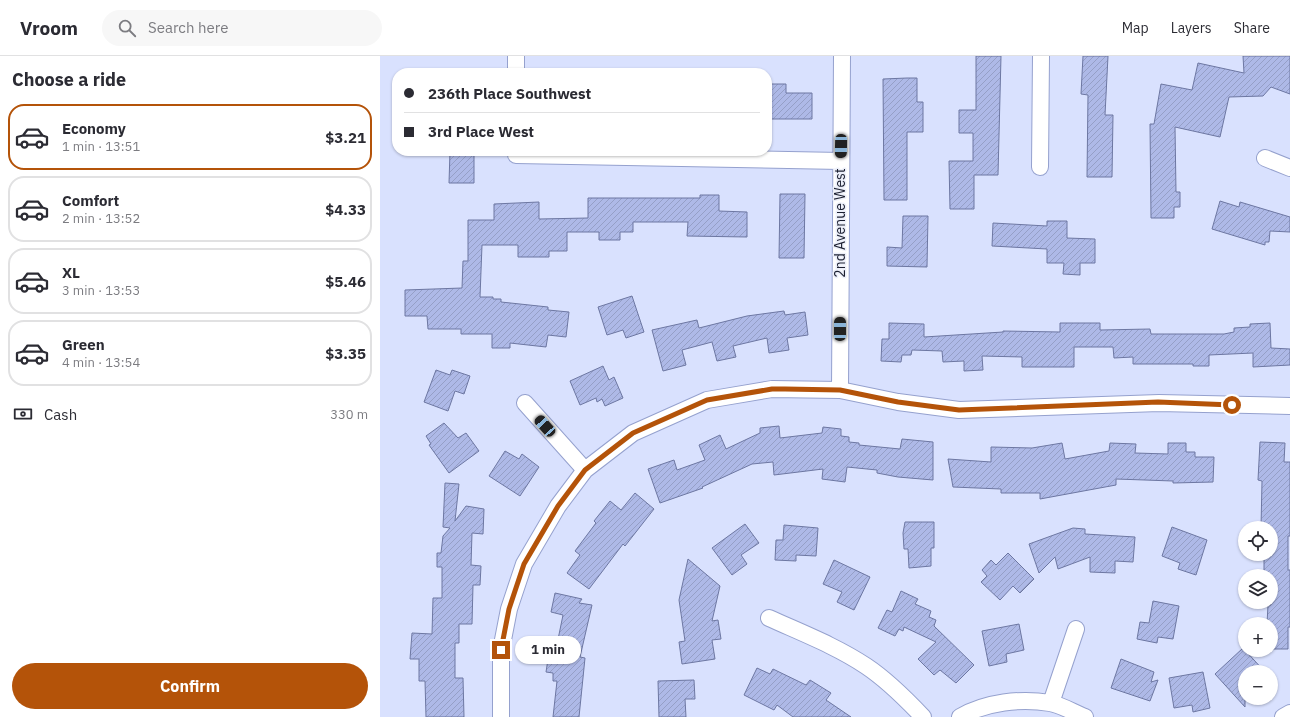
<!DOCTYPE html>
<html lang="en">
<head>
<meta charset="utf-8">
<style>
	body { margin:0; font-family:"IBM Plex Sans",sans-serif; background:#f7f7f7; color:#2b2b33; height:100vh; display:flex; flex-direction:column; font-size:15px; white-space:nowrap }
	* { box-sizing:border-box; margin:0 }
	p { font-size:13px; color:#7c7c81 }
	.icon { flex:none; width:22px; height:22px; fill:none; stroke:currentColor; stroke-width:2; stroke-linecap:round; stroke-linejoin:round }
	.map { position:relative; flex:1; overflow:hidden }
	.drawer { display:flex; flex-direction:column; background:#fff; width:380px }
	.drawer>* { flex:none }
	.guide { position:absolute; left:12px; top:12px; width:380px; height:88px; border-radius:16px; box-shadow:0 1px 3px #0004; display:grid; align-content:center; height:88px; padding:0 12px; background:#fff }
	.buttons { position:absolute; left:858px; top:465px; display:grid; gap:8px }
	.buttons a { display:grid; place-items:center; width:40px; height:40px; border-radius:50%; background:#fff; box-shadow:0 1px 3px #0004; font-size:20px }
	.end { position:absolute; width:18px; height:18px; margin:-9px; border:5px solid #b45309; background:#fff; box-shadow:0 0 0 2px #fff }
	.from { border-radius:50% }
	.bubble { position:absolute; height:28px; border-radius:14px; background:#fff; box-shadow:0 1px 3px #0004; font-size:13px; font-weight:700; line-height:28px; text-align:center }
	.car { position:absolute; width:12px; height:24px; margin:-12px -6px; border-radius:5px; box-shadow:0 0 3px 1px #0007; background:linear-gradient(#222 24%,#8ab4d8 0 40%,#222 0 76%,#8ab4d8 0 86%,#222 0) }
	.guide b { display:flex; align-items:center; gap:14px; height:38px; font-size:15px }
	.guide b+b { border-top:1px solid #e1e1e2 }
	.guide i { width:10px; height:10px; background:#2b2b33 }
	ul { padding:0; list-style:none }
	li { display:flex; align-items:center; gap:12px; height:66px; margin:0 8px 6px; padding:0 4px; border:2px solid #e1e1e2; border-radius:16px }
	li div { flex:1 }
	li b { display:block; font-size:15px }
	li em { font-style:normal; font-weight:700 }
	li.on { border-color:#b45309 }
	li>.icon { width:36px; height:36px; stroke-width:1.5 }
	h2 { padding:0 12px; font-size:18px; line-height:48px }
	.pay { display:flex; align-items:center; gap:10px; height:44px; padding:0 12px; font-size:15px }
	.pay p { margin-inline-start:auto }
	.button { display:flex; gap:8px; margin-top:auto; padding:8px 12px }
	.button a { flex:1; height:46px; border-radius:24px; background:#b45309; color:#fff; font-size:16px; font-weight:700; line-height:46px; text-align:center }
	header { display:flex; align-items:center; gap:24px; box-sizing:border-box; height:56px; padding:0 20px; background:#fff; border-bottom:1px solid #e1e1e2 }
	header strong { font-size:19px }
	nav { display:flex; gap:22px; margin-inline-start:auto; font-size:14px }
	.search { width:280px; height:36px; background:#f7f7f7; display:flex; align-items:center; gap:10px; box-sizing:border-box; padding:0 14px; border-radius:22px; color:#7c7c81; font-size:15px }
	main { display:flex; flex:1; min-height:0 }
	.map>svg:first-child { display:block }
</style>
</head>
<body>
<header>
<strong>Vroom</strong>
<div class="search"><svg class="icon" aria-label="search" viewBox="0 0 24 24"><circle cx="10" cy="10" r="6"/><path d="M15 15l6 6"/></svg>Search here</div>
<nav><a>Map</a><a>Layers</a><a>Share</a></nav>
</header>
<main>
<section class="drawer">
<h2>Choose a ride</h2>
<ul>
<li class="on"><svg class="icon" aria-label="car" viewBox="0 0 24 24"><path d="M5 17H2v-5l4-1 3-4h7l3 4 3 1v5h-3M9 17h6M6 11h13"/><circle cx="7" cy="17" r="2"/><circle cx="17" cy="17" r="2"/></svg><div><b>Economy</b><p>1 min · 13:51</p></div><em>$3.21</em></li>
<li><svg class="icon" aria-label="car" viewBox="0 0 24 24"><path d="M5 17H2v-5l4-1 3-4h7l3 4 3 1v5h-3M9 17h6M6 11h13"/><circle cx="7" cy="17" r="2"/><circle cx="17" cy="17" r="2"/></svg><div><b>Comfort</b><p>2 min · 13:52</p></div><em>$4.33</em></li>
<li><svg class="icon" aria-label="car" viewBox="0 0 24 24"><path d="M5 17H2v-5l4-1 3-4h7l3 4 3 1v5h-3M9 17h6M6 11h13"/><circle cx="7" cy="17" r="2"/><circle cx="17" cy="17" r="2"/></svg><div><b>XL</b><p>3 min · 13:53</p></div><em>$5.46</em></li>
<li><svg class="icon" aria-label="car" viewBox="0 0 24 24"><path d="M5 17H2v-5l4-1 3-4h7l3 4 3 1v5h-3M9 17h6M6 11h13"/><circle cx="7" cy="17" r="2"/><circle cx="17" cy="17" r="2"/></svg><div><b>Green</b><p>4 min · 13:54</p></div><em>$3.35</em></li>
</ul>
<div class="pay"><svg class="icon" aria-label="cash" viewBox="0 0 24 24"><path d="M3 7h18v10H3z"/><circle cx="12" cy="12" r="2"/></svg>Cash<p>330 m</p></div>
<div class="button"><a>Confirm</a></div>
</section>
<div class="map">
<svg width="910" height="661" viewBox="0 0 910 661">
	<defs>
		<pattern id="building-hatch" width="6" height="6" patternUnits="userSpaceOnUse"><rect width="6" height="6" fill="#aeb9e7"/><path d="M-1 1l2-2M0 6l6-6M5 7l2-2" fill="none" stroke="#959fc6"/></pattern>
	</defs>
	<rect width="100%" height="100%" fill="#d9e1fe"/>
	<!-- building -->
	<path fill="url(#building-hatch)" stroke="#6d77a2" d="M 596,0 L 621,0 L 618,119 L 594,119 L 594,153 L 570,153 L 569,105 L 593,105 L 593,77 L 579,77 L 579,54 L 596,54 Z
		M 703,0 L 728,0 L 725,59 L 733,59 L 732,121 L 707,121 L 708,39 L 701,38 Z
		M 863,0 L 910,0 L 910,38 L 891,31 L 883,40 L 849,41 L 840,81 L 795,71 L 796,136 L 800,136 L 800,151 L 794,151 L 794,162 L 771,162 L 770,68 L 774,68 L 781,28 L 812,34 L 818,7 L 864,17 Z
		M 527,22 L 537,22 L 537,46 L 543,46 L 543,76 L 527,76 L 527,144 L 504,144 L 503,23 Z
		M 391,28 L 406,28 L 406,37 L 432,37 L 432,63 L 387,63 L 387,37 L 391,37 Z
		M 70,95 L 94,95 L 94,127 L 69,127 Z
		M 400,138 L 425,138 L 424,202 L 399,202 Z
		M 320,139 L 339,139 L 339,155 L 367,156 L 367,181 L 307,180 L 308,166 L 253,166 L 253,176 L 240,176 L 240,184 L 219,184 L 219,176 L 187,176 L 187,195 L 169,195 L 169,201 L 138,201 L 138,189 L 102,189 L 100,241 L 113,241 L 113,243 L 121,243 L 121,246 L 168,251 L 168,254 L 189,256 L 186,281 L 168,279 L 166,291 L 130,287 L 130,292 L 112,292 L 112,278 L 81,278 L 81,273 L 48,273 L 47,260 L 25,260 L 25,234 L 82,232 L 83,205 L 88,205 L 88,164 L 114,164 L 114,148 L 159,146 L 159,163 L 208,162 L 208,142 L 320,142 Z
		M 840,145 L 859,151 L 860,146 L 910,161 L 910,176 L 890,175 L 889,186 L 885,186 L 885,189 L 832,173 Z
		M 523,160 L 548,160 L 547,211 L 507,210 L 507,191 L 522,192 Z
		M 667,165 L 687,165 L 687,182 L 715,183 L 715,207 L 700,207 L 700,219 L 683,218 L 684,207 L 667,207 L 667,193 L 612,190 L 613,167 L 667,170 Z
		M 252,240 L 264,276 L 246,282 L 243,274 L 227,279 L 218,251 Z
		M 404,255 L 405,259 L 425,256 L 428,279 L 407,282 L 409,294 L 389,297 L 387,282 L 353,290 L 356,301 L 337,305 L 332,286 L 302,294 L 306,309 L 283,315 L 272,274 L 317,264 L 319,272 L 367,260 Z
		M 509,267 L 544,268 L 544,281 L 623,276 L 623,275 L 680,276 L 680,267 L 720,267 L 720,274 L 770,273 L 771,278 L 844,278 L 854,276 L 854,272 L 870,271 L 870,268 L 890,267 L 891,292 L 910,293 L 910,309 L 873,311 L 873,297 L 829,299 L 829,310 L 813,310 L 813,308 L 753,308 L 753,301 L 734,302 L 733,291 L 694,291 L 694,311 L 642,311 L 642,301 L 602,300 L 603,314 L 584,315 L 584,305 L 563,306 L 562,295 L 532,294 L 531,299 L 522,299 L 521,306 L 501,305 L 502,283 L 509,283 Z
		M 223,310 L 229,324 L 234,321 L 243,342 L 225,350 L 222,343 L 217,346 L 216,342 L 200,349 L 190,325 Z
		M 56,314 L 70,319 L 72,314 L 90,320 L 84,338 L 75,335 L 68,355 L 44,346 Z
		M 64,367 L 78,382 L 86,377 L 99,395 L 69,417 L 49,389 L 51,388 L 46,380 Z
		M 399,370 L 400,382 L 442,377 L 443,371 L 461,373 L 461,380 L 469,381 L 469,386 L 479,387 L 479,389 L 520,393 L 522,383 L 553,386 L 553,424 L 518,421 L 497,417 L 497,414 L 467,411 L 465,426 L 442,423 L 443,413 L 394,419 L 393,406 L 372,408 L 322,431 L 323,432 L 280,447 L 268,413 L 294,404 L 297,414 L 325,404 L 319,389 L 340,379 L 346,393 L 380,377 L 380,372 Z
		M 880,386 L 905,387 L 904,406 L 910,406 L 910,480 L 908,480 L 908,514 L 910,514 L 910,571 L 908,571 L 908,593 L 891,593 L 891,568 L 887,568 L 888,549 L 891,549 L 891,520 L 884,520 L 884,498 L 891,498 L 891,472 L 881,472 L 882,425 L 878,424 Z
		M 682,387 L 685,403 L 729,395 L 730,387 L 756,388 L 755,397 L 788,398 L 788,387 L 806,387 L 806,396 L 815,396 L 815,401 L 834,401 L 833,426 L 793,427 L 793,425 L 736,423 L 736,429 L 660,443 L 660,437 L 621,437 L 621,433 L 573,431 L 568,403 L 611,406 L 611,391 L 652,392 Z
		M 125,395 L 139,403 L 142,398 L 159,411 L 140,440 L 109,420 Z
		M 65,427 L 79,428 L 75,465 L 86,450 L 104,453 L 103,478 L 92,477 L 91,509 L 101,510 L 100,529 L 93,529 L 92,568 L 79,568 L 79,587 L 75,587 L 75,622 L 83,622 L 84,661 L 46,661 L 45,625 L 39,625 L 39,603 L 30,603 L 32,577 L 52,578 L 53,542 L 62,542 L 62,511 L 57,511 L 57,497 L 61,497 L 63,480 L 70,472 L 63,471 Z
		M 255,437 L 274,453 L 245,490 L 243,488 L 209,533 L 187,517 L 200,499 L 195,495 L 216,467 L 214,465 L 230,445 L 241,454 Z
		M 525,466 L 554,466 L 554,492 L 551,492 L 551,510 L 529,512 L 528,493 L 524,493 L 523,477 Z
		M 365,468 L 379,487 L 361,499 L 367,508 L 352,519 L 332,492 Z
		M 404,469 L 438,472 L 436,500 L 416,499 L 416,505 L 395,504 L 396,484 L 403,484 Z
		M 792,471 L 827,484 L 816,519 L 798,513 L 800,507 L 782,500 Z
		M 693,472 L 705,473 L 705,478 L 755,481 L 753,506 L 735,505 L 735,517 L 710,516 L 710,501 L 678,513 L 675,501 L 659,517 L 649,488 Z
		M 628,497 L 654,523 L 640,537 L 633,530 L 620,544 L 601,526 L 607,520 L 602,514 L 611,504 L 616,509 Z
		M 308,503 L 340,530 L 332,565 L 338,564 L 341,583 L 332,584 L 335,603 L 302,608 L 299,586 L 305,585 L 299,544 Z
		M 454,504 L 490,521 L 474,554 L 457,546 L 462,536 L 443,528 Z
		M 521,535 L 538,543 L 535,548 L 551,555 L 549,561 L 556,564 L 554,570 L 594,609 L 576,627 L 560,614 L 554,619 L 538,603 L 556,586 L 524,571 L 523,575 L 519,573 L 515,580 L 498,572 L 507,554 L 512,556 Z
		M 175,537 L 202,543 L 199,547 L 212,549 L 200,601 L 205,602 L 199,661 L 173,661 L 177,625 L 173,625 L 173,617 L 166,616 L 169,597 L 175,598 L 183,559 L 171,556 Z
		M 773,545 L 799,550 L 793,583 L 778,581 L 777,587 L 757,583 L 760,566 L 769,567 Z
		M 639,568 L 644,594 L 626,598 L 627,606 L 609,610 L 602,575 Z
		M 863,592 L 885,616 L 865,616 L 865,651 L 835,618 Z
		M 741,603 L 774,616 L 771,626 L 778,624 L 770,645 L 731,632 Z
		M 377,612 L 390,618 L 393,613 L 426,629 L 430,624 L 451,637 L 446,644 L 471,661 L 413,661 L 397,649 L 394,654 L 364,639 Z
		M 823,616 L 830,652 L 813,656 L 812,649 L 794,652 L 789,622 Z
		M 314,624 L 315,643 L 305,643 L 306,661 L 279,661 L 278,625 Z"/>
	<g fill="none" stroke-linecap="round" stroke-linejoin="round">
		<!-- minor casing -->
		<g stroke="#95a1ce" stroke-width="18">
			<path id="minor" d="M 136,17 L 136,0
				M 136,95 L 136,99 L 461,105
				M 885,102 L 910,112
				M 660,111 L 661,0
				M 460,334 L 462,0
				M 145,347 L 205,414
				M 389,562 C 422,577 456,590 486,610 C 507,624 526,643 543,661
				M 671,647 L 696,573
				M 121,661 L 121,594 L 129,553 L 144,508 L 178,450 L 205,414 L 253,377 L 327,344 L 392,333 L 460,334 L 518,346 L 579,354 L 779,347 L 910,350
				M 580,661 C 606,646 641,642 670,647 C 682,649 694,657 705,661
				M 903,661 L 910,657"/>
		</g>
		<!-- minor -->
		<use href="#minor" stroke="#fff" stroke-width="16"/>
	</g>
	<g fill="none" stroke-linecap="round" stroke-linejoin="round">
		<!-- route -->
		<path stroke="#b45309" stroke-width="5" d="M 121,594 L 129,553 L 144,508 L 178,450 L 205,414 L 253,377 L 327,344 L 392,333 L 405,333 L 460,334 L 518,346 L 579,354 L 778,346 L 852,349"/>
	</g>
	<g text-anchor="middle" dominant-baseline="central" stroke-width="3" stroke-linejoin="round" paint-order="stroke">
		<!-- street labels -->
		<g font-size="14" fill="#1b1f30" stroke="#eceff9">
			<text transform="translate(460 167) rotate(-90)">2nd Avenue West</text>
		</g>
	</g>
</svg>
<div class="buttons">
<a><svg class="icon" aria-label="locate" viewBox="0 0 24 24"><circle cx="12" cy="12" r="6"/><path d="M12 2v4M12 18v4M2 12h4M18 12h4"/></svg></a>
<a><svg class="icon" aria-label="layers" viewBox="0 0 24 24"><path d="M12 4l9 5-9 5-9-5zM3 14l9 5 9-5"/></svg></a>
<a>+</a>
<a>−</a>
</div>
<i class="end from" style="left:852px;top:349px"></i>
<i class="end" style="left:121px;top:594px"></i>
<div class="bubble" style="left:135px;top:580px;width:66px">1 min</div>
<i class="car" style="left:461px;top:90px;rotate:181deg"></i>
<i class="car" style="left:460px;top:273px;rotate:0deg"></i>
<i class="car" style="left:165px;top:370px;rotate:318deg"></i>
<div class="guide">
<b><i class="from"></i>236th Place Southwest</b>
<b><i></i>3rd Place West</b>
</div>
</div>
</main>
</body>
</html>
